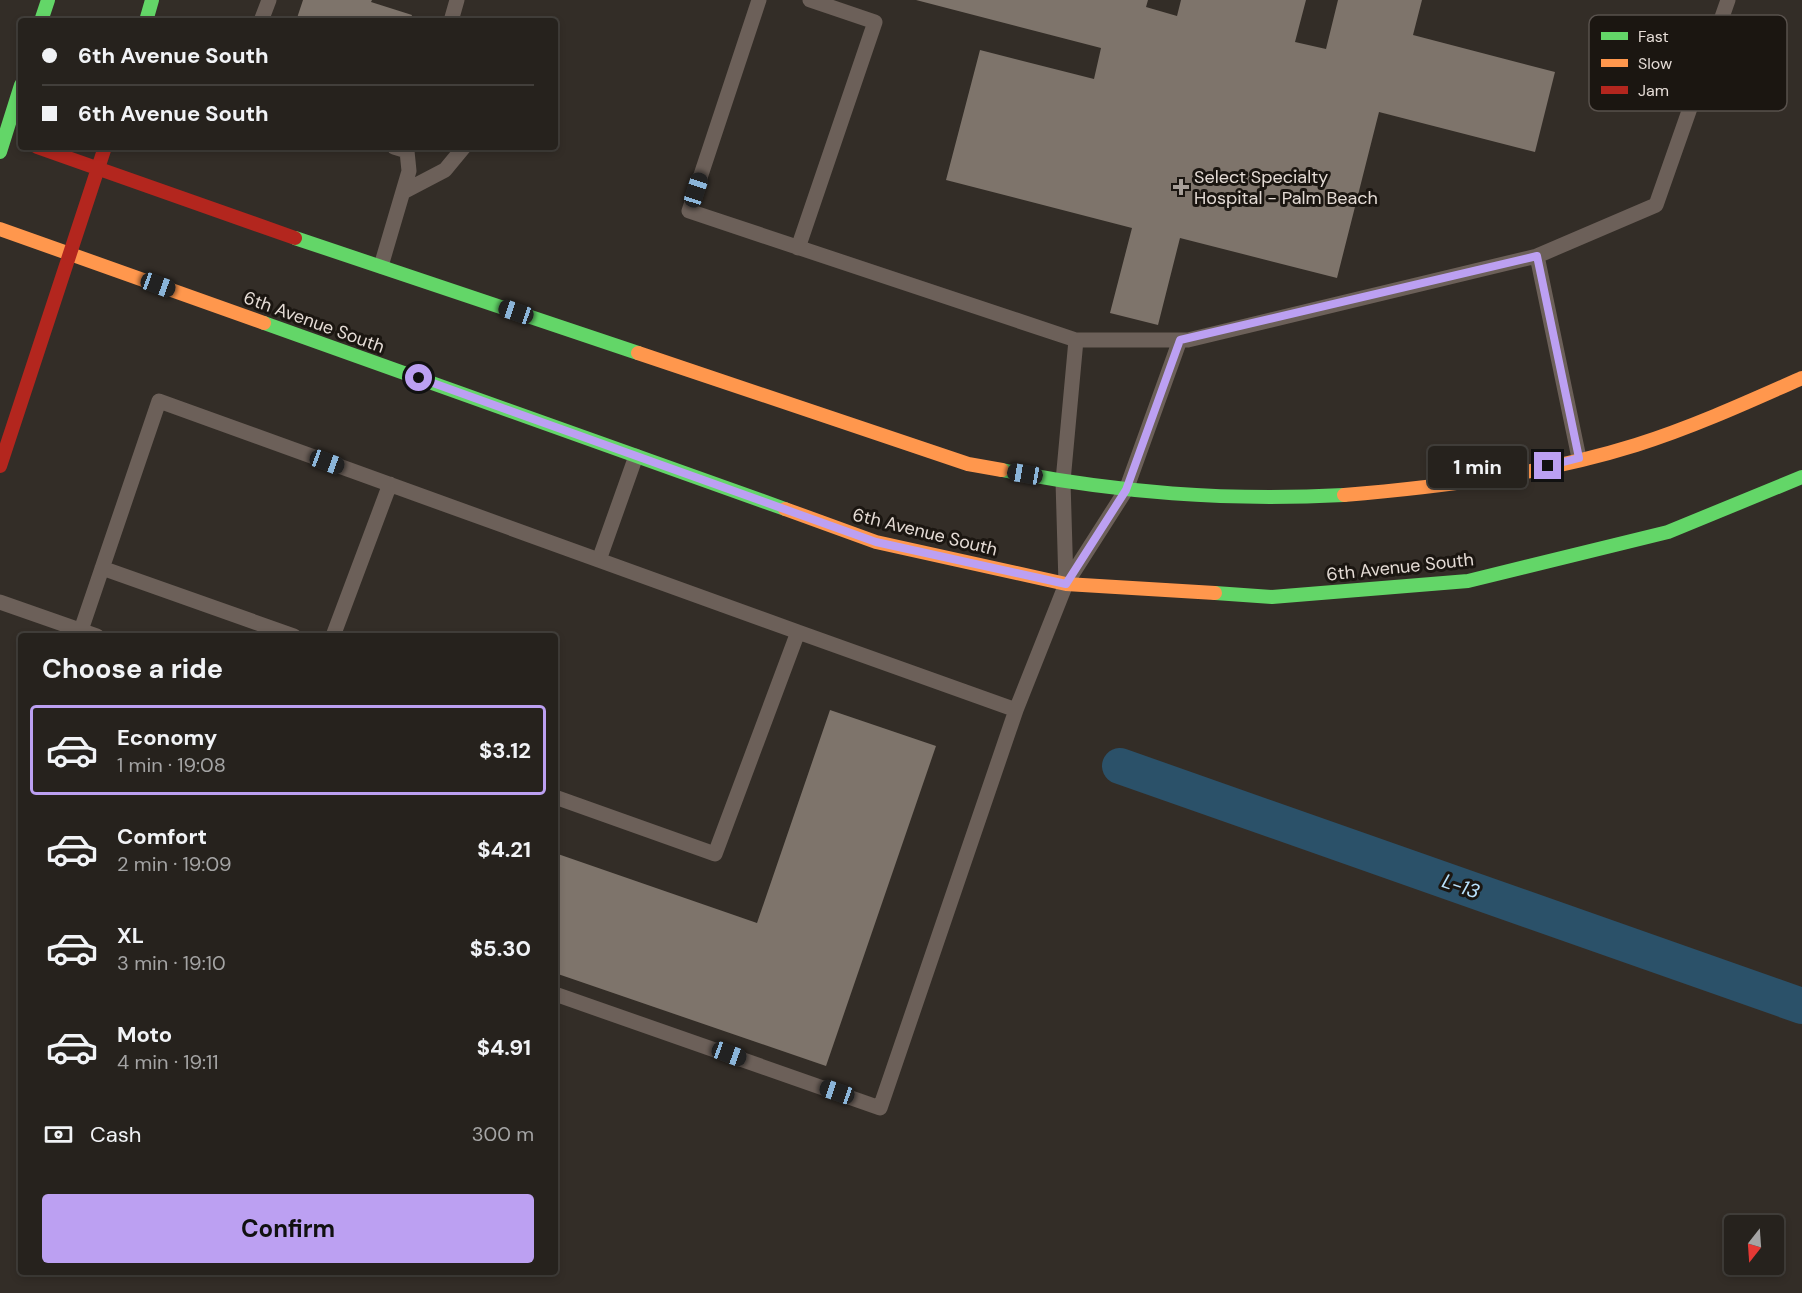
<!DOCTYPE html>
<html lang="en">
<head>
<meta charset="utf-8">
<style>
	body { margin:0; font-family:"DM Sans",sans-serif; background:#2e2a26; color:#f1f3f6; height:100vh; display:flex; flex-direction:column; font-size:22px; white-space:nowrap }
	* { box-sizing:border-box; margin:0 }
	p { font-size:20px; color:#a4a4a4 }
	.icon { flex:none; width:33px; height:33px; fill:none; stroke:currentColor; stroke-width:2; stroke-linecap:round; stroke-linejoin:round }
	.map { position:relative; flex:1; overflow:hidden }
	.sheet { position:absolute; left:18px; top:633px; width:540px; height:642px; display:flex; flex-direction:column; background:#26221d; border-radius:6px; box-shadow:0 3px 9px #0003,0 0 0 2px #423f3b }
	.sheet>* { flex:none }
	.banner { position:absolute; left:18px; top:18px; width:540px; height:132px; border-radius:6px; box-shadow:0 3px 9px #0003,0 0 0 2px #423f3b; display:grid; align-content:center; height:132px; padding:0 24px; background:#26221d }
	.needle { width:39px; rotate:197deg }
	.buttons { position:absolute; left:1724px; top:1215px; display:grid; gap:12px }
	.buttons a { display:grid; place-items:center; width:60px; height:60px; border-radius:6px; background:#26221d; box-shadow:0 3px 9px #0003,0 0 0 2px #423f3b; font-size:30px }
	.end { position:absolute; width:27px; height:27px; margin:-14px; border:8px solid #bca0f2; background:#111; box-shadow:0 0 0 3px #111 }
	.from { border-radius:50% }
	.bubble { position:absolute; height:42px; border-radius:6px; background:#26221d; box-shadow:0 3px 9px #0003,0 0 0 2px #423f3b; font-size:20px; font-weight:700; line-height:42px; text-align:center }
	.car { position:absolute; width:18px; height:36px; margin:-18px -9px; border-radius:8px; box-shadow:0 0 4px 2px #0007; background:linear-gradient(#222 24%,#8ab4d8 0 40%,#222 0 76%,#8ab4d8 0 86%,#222 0) }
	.banner b { display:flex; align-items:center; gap:21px; height:57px; font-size:22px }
	.banner b+b { border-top:2px solid #423f3b }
	.banner i { width:15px; height:15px; background:#f1f3f6 }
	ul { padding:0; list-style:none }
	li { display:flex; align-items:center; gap:18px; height:90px; margin:0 12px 9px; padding:0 12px; border:3px solid transparent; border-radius:6px }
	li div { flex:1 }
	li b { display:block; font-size:22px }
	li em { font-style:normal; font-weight:700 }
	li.active { border-color:#bca0f2 }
	li>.icon { width:54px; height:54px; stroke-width:1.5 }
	h2 { padding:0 24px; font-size:27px; line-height:72px }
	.pay { display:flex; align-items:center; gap:15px; height:66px; padding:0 24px; font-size:22px }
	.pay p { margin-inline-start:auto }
	.cta { display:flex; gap:12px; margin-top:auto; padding:12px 24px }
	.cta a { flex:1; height:69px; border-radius:6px; background:#bca0f2; color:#111; font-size:24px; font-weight:700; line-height:69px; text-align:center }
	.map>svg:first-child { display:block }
</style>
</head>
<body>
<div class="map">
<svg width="1802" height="1293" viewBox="0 0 1802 1293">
	<rect width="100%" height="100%" fill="#332d27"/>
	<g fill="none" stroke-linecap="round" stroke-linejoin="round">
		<!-- canal -->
		<path stroke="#2b5169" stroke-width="36" d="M 1120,766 L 1802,1006"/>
	</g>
	<!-- building -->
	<path fill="#7e746b" d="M 303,0 L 372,0 L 371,2 L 412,15 L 410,21 L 296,21 Z
		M 916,0 L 1148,0 L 1146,7 L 1177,16 L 1181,0 L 1306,0 L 1295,42 L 1326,49 L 1338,0 L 1422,0 L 1413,35 L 1555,72 L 1535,152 L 1379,112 L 1337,278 L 1180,238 L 1158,325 L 1110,313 L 1132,228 L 946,180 L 980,50 L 1094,79 L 1101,48 Z
		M 830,710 L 936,746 L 826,1066 L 555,973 L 555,853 L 757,923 Z"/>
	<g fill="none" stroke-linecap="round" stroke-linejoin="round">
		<!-- lane -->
		<path stroke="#6c6059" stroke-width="15" d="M 759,0 L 689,211 L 1076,340 L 1188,340 L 1537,256
			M 261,21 L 269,0
			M 451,21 L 457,0
			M 403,192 L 445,170 L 464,147
			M 798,248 L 875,22 L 810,0
			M 381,266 L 409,171 L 407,151 L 394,147
			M 1579,458 L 1537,256 L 1656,205 L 1728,0
			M 599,560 L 636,456
			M 102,568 L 294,636
			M 1066,584 L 1063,481 L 1076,340
			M 0,602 L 97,636
			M 79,636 L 159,401 L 798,632
			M 333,636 L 390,484
			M 555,797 L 715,854 L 798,632 L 1016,710 L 1066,584 L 1126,490 L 1180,340
			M 555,994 L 880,1108 L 1016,710"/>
		<!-- fast -->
		<path stroke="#63d668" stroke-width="14" d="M 41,21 L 48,0
			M 146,21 L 152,0
			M 0,152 L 21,85
			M 295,238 L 638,353
			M 264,323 L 785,509
			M 1002,470 C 1120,493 1224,501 1344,495
			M 1215,593 L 1272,597 L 1468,581 L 1668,532 L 1802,477"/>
		<!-- slow -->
		<path stroke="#ff974d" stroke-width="14" d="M 0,229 L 264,323
			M 638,353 L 968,464 L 1002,470
			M 1344,495 C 1441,487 1543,474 1636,445 C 1693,427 1748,402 1802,378
			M 785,509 L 876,542 L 1066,584 L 1215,593"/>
		<!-- jam -->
		<path stroke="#b3261e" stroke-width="14" d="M 37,147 L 295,238
			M 0,466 L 105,147"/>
	</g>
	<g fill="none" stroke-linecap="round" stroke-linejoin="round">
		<!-- route -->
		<path stroke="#bca0f2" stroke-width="8" d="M 419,378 L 876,542 L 1066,584 L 1126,490 L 1180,340 L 1537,256 L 1579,458 L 1548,466"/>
	</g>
	<!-- markers -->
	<path fill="#a79f99" stroke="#1b1611" stroke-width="2" d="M1178 178h6v6h6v6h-6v6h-6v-6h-6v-6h6z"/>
	<g text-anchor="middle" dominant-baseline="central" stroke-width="6" stroke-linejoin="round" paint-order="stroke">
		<!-- poi labels -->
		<g font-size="18" fill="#e5dcd6" stroke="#1b1611" text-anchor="start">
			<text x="1194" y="177">Select Specialty<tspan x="1194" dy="21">Hospital - Palm Beach</tspan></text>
		</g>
		<!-- street labels -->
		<g font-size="18" fill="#e5dcd6" stroke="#1b1611">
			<text transform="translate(314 322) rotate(20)">6th Avenue South</text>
			<text transform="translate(925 532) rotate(14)">6th Avenue South</text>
			<text transform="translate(1400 567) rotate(-6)">6th Avenue South</text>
		</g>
		<!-- water labels -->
		<g font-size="20" font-style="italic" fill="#bae3fe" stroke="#1b1611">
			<text transform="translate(1461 886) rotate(19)">L-13</text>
		</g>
	</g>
	<!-- legend -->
	<rect x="1589" y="15" width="198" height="96" rx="9" fill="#1b1611" stroke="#58514c" stroke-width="1.5"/>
	<rect x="1601" y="32" width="27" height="8" fill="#63d668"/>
	<rect x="1601" y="59" width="27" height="8" fill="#ff974d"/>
	<rect x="1601" y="86" width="27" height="8" fill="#b3261e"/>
	<g font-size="16" fill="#e5dcd6">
		<text x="1638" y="42">Fast</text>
		<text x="1638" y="69">Slow</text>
		<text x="1638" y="96">Jam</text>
	</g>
</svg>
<div class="buttons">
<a><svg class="needle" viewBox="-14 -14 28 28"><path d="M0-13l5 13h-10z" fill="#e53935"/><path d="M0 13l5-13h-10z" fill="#a4a4a4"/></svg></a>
</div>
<i class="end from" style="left:419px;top:378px"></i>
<i class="end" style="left:1548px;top:466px"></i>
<div class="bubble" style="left:1428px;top:446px;width:99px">1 min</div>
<i class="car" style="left:696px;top:190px;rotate:18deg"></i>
<i class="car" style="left:158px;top:285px;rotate:110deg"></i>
<i class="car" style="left:516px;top:312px;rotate:289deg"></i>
<i class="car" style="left:327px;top:462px;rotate:110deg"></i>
<i class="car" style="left:1025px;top:474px;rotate:280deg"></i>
<i class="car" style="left:729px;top:1054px;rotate:110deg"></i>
<i class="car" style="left:837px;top:1092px;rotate:289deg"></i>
<div class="banner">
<b><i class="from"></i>6th Avenue South</b>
<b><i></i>6th Avenue South</b>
</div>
<section class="sheet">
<h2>Choose a ride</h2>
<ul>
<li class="active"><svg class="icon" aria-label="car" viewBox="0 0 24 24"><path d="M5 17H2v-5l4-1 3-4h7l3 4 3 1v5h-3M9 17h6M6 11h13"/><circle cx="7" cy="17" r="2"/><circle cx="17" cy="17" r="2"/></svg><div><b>Economy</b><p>1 min · 19:08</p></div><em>$3.12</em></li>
<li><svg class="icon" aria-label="car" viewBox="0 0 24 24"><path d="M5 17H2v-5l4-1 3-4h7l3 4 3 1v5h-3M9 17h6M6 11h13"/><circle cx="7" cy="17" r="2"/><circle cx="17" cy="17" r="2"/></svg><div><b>Comfort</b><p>2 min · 19:09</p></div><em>$4.21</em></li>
<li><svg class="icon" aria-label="car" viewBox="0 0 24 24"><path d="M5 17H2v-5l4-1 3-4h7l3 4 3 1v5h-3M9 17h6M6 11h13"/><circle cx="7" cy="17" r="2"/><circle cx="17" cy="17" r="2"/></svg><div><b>XL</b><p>3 min · 19:10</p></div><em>$5.30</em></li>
<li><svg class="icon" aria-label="car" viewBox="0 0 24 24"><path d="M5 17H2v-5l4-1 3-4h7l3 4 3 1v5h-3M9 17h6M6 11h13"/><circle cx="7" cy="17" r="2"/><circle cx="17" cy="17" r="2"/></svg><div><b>Moto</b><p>4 min · 19:11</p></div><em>$4.91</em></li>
</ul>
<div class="pay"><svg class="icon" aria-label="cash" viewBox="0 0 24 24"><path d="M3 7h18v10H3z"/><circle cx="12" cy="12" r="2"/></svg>Cash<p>300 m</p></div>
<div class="cta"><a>Confirm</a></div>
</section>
</div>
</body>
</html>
